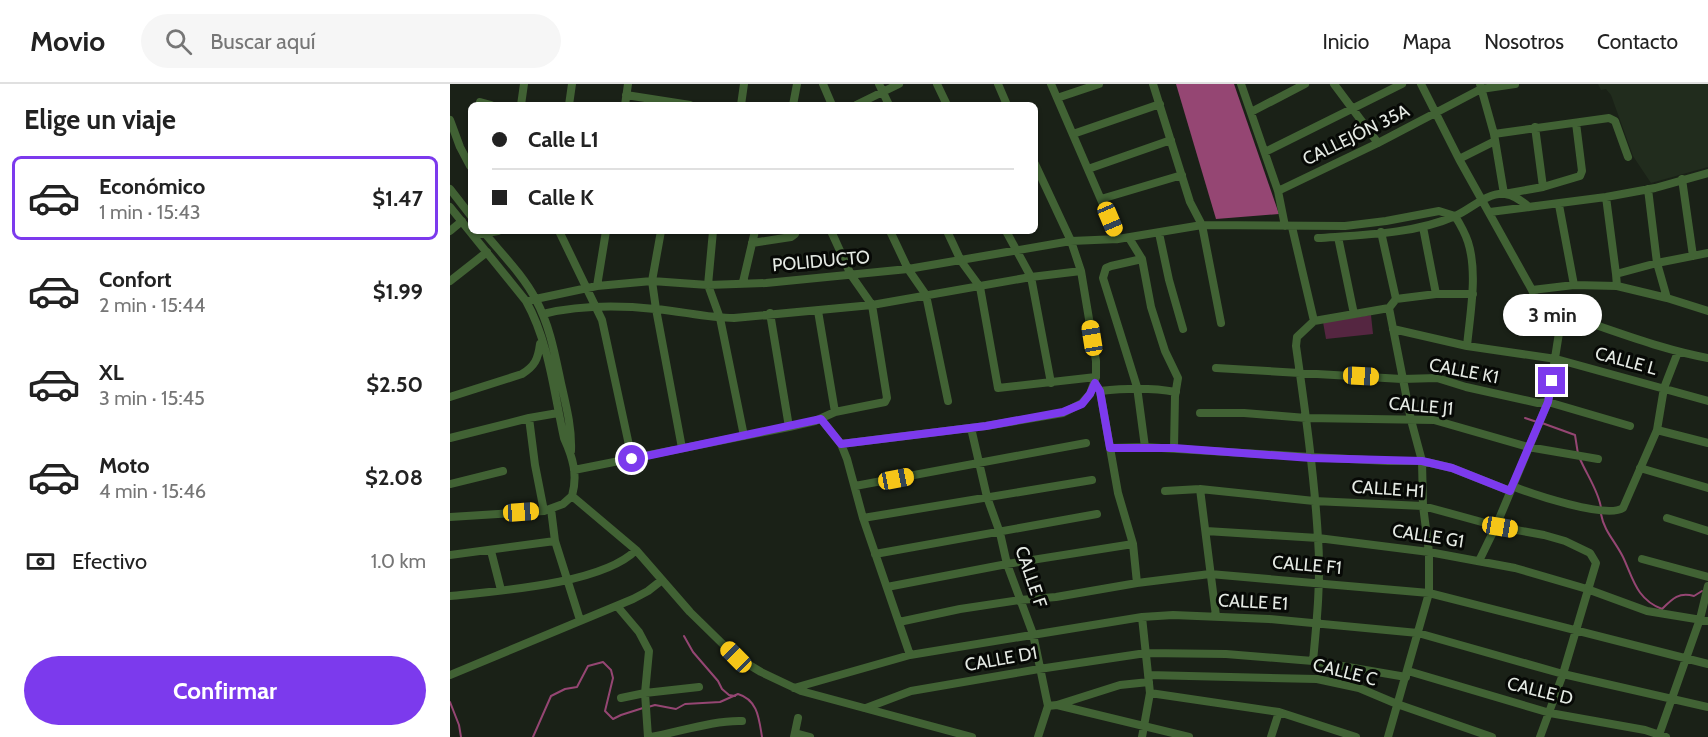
<!DOCTYPE html>
<html lang="es">
<head>
<meta charset="utf-8">
<style>
	body { margin:0; font-family:Cabin,sans-serif; background:#f6f6f6; color:#222; height:100vh; display:flex; flex-direction:column; font-size:22px; white-space:nowrap }
	* { box-sizing:border-box; margin:0 }
	p { font-size:20px; color:#767676 }
	.icon { flex:none; width:33px; height:33px; fill:none; stroke:currentColor; stroke-width:2; stroke-linecap:round; stroke-linejoin:round }
	.map { position:relative; flex:1; overflow:hidden }
	.panel { display:flex; flex-direction:column; background:#fff; width:450px }
	.panel>* { flex:none }
	.banner { position:absolute; left:18px; top:18px; width:570px; height:132px; border-radius:9px; box-shadow:0 2px 4px #0004; display:grid; align-content:center; height:132px; padding:0 24px; background:#fff }
	.end { position:absolute; width:27px; height:27px; margin:-14px; border:8px solid #7c3aed; background:#fff; box-shadow:0 0 0 3px #fff }
	.from { border-radius:50% }
	.bubble { position:absolute; height:42px; border-radius:21px; background:#fff; box-shadow:0 2px 4px #0004; font-size:20px; font-weight:800; line-height:42px; text-align:center }
	.car { position:absolute; width:18px; height:36px; margin:-18px -9px; border-radius:8px; box-shadow:0 0 4px 2px #0007; background:linear-gradient(#f5c518 24%,#345 0 40%,#f5c518 0 76%,#345 0 86%,#f5c518 0) }
	.banner b { display:flex; align-items:center; gap:21px; height:57px; font-size:22px }
	.banner b+b { border-top:2px solid #e0e0e0 }
	.banner i { width:15px; height:15px; background:#222 }
	ul { padding:0; list-style:none }
	li { display:flex; align-items:center; gap:18px; height:84px; margin:0 12px 9px; padding:0 12px; border:3px solid transparent; border-radius:9px }
	li div { flex:1 }
	li b { display:block; font-size:22px }
	li em { font-style:normal; font-weight:800 }
	li.on { border-color:#7c3aed }
	li>.icon { width:54px; height:54px; stroke-width:1.5 }
	h2 { padding:0 24px; font-size:27px; line-height:72px }
	.pay { display:flex; align-items:center; gap:15px; height:66px; padding:0 24px; font-size:22px }
	.pay p { margin-inline-start:auto }
	.primary-button { display:flex; gap:12px; margin-top:auto; padding:12px 24px }
	.primary-button a { flex:1; height:69px; border-radius:36px; background:#7c3aed; color:#fff; font-size:24px; font-weight:800; line-height:69px; text-align:center }
	header { display:flex; align-items:center; gap:36px; box-sizing:border-box; height:84px; padding:0 30px; background:#fff; border-bottom:2px solid #e0e0e0 }
	header strong { font-size:28px }
	nav { display:flex; gap:33px; margin-inline-start:auto; font-size:21px }
	.search { width:420px; height:54px; background:#f6f6f6; display:flex; align-items:center; gap:15px; box-sizing:border-box; padding:0 21px; border-radius:33px; color:#767676; font-size:22px }
	main { display:flex; flex:1; min-height:0 }
	.map>svg:first-child { display:block }
</style>
</head>
<body>
<header>
<strong>Movio</strong>
<div class="search"><svg class="icon" aria-label="search" viewBox="0 0 24 24"><circle cx="10" cy="10" r="6"/><path d="M15 15l6 6"/></svg>Buscar aquí</div>
<nav><a>Inicio</a><a>Mapa</a><a>Nosotros</a><a>Contacto</a></nav>
</header>
<main>
<section class="panel">
<h2>Elige un viaje</h2>
<ul>
<li class="on"><svg class="icon" aria-label="car" viewBox="0 0 24 24"><path d="M5 17H2v-5l4-1 3-4h7l3 4 3 1v5h-3M9 17h6M6 11h13"/><circle cx="7" cy="17" r="2"/><circle cx="17" cy="17" r="2"/></svg><div><b>Económico</b><p>1 min · 15:43</p></div><em>$1.47</em></li>
<li><svg class="icon" aria-label="car" viewBox="0 0 24 24"><path d="M5 17H2v-5l4-1 3-4h7l3 4 3 1v5h-3M9 17h6M6 11h13"/><circle cx="7" cy="17" r="2"/><circle cx="17" cy="17" r="2"/></svg><div><b>Confort</b><p>2 min · 15:44</p></div><em>$1.99</em></li>
<li><svg class="icon" aria-label="car" viewBox="0 0 24 24"><path d="M5 17H2v-5l4-1 3-4h7l3 4 3 1v5h-3M9 17h6M6 11h13"/><circle cx="7" cy="17" r="2"/><circle cx="17" cy="17" r="2"/></svg><div><b>XL</b><p>3 min · 15:45</p></div><em>$2.50</em></li>
<li><svg class="icon" aria-label="car" viewBox="0 0 24 24"><path d="M5 17H2v-5l4-1 3-4h7l3 4 3 1v5h-3M9 17h6M6 11h13"/><circle cx="7" cy="17" r="2"/><circle cx="17" cy="17" r="2"/></svg><div><b>Moto</b><p>4 min · 15:46</p></div><em>$2.08</em></li>
</ul>
<div class="pay"><svg class="icon" aria-label="cash" viewBox="0 0 24 24"><path d="M3 7h18v10H3z"/><circle cx="12" cy="12" r="2"/></svg>Efectivo<p>1.0 km</p></div>
<div class="primary-button"><a>Confirmar</a></div>
</section>
<div class="map">
<svg width="1258" height="653" viewBox="0 0 1258 653">
	<rect width="100%" height="100%" fill="#1a2117"/>
	<!-- built -->
	<path fill="#212c1d" d="M 1148,0 L 1258,0 L 1258,83 L 1201,99 L 1183,72 L 1161,11 L 1156,5 L 1151,6 Z"/>
	<!-- green -->
	<path fill="#552641" d="M 921,231 L 923,250 L 876,255 L 873,238 Z"/>
	<!-- water -->
	<path fill="#954673" d="M 726,0 L 784,0 L 829,130 L 766,135 Z"/>
	<g fill="none" stroke-linecap="round" stroke-linejoin="round">
		<!-- stream -->
		<path stroke="#954673" stroke-width="2" d="M 1075,334 L 1087,338
			M 1092,339 L 1125,351 L 1128,370
			M 1130,375 C 1137,391 1149,408 1151,424
			M 1151,430 C 1154,447 1165,457 1173,473 C 1183,494 1186,515 1212,525 C 1223,514 1229,508 1244,512 L 1252,507
			M 234,552 L 243,568 L 268,597 L 272,605 L 279,611 L 285,612
			M 0,618 L 9,641 L 11,653
			M 198,623 L 205,621 L 226,625 L 235,620 L 270,618 L 288,610 C 308,616 309,635 312,653
			M 83,653 L 101,612 L 115,605 L 127,603 L 138,582 L 153,578 L 161,586 L 163,594 L 155,627 L 163,635 L 171,631 L 193,624"/>
		<!-- minor -->
		<path stroke="#416234" stroke-width="8" d="M 373,0 L 382,21
			M 429,0 L 439,21
			M 487,0 L 497,21
			M 548,0 L 557,21
			M 601,0 L 668,155
			M 703,0 L 740,118 L 752,141 L 771,239
			M 791,0 L 828,107 L 835,142
			M 884,0 L 928,59
			M 971,0 L 1009,75 L 1082,206 C 1088,222 1097,224 1112,230 L 1098,318 L 1046,442 L 1029,477
			M 1030,0 L 1044,50 L 1054,110 L 1093,103 L 1130,92 L 1132,87 L 1126,39
			M 176,11 L 240,21
			M 607,14 L 649,0
			M 30,18 L 41,21
			M 71,21 L 74,0
			M 119,21 L 122,0
			M 175,21 L 178,0
			M 291,21 L 294,0
			M 343,21 L 347,0
			M 406,21 L 449,0
			M 801,28 L 855,0
			M 0,36 L 10,63 L 20,82
			M 1085,43 L 1093,103
			M 623,50 L 710,20
			M 1044,50 L 1159,34 L 1165,37 L 1178,73
			M 815,68 L 952,0
			M 1009,75 L 1045,57
			M 638,85 L 721,56
			M 1232,95 L 1243,172
			M 0,105 L 21,132
			M 1198,105 L 1207,179 L 1217,214
			M 828,107 L 928,59 L 1031,5 L 1065,0
			M 1156,113 L 1166,190
			M 651,115 L 732,91
			M 1109,121 L 1124,201
			M 0,123 L 76,217 C 99,258 104,309 114,354 C 123,374 128,391 122,412
			M 1040,128 L 1156,113 L 1205,104 L 1258,89
			M 842,143 L 864,237 L 847,253 L 846,262 C 855,325 864,389 868,454 C 871,495 867,536 863,577
			M 973,143 L 986,210
			M 0,147 L 12,137
			M 33,147 C 50,168 74,192 86,216 C 100,242 105,271 111,299 C 116,321 122,344 121,367
			M 109,147 L 152,236 L 182,375
			M 211,147 L 202,197 L 206,225 L 232,364
			M 263,147 L 258,201 L 270,234 L 294,352
			M 440,147 L 458,185 L 476,211 L 498,317
			M 497,147 L 511,177 L 530,203 L 548,304 L 646,293
			M 556,147 L 581,193 L 601,299
			M 931,148 L 946,215 L 939,224
			M 709,149 L 719,196 L 733,245
			M 31,150 L 48,147
			M 888,153 L 904,230
			M 679,154 L 692,175 L 701,223 L 715,267 L 728,294 L 725,312 L 724,364
			M 868,154 C 911,151 965,150 1005,132 C 1020,126 1037,108 1055,110 C 1064,111 1072,117 1079,123
			M 302,159 L 341,153 L 345,150 L 346,147
			M 692,175 L 661,182 L 656,184 L 653,194 L 687,303 L 695,363
			M 0,197 L 37,168
			M 293,198 L 305,147
			M 147,202 L 156,147
			M 1167,202 L 1217,214 L 1258,227
			M 1082,206 L 1124,201 L 1167,202 L 1166,190 L 1207,179 L 1258,169
			M 946,215 L 986,210 L 1023,210
			M 76,217 L 147,202 L 202,197 L 258,201 L 316,199 L 458,185 L 621,157 L 668,155 L 752,141 L 895,142 L 936,137 L 989,127 L 1005,132 C 1010,140 1015,149 1018,158 C 1028,189 1020,230 1017,262
			M 368,227 L 385,328
			M 320,229 L 339,343
			M 93,230 C 130,221 166,221 205,225 C 231,227 257,234 284,234 L 422,221 L 581,193 L 631,187
			M 1112,230 C 1161,245 1208,265 1258,274
			M 864,237 L 939,224
			M 943,245 L 1017,262 L 1106,275 L 1258,317
			M 766,284 L 952,295 L 987,294 L 1016,303 L 1088,319 L 1098,318 L 1180,342
			M 645,299 L 650,307 L 668,409 L 683,460 L 687,499
			M 650,307 C 676,304 700,303 726,308
			M 0,313 L 72,290 C 85,282 88,275 90,260
			M 750,329 L 794,329 L 856,334 L 984,336 L 1078,363 L 1148,375
			M 79,334 L 85,381 L 94,427
			M 371,335 L 391,360 L 397,375 L 413,434 L 460,571
			M 521,344 L 537,413 L 550,449 L 557,480 L 583,550 L 598,622 L 588,653
			M 1207,346 L 1258,359
			M 0,354 L 79,334 L 108,329
			M 391,360 L 536,342 L 613,329 L 632,319 L 640,310 L 646,293 L 646,277 L 631,187 L 621,157 L 585,80
			M 660,364 L 695,363 L 861,373 L 938,377 L 972,377 L 1002,384 L 1060,407
			M 1190,384 L 1258,404
			M 124,386 L 339,343 L 365,337 L 385,328 L 435,318 L 437,314 L 422,221 L 401,191 L 381,147
			M 0,400 L 53,387
			M 405,402 L 636,359
			M 1062,402 C 1082,410 1156,435 1173,424 L 1207,346 L 1214,304 L 1228,268
			M 750,405 L 766,532
			M 715,407 L 750,405 L 864,417 L 973,422 L 1050,443 L 1094,451 L 1115,457 L 1140,469 L 1146,479 L 1113,590 L 1090,653
			M 122,412 L 186,466 L 240,528 L 286,573 L 311,588 L 351,607 L 522,653
			M 101,425 L 105,457 L 130,536
			M 0,433 L 94,427 L 113,420 L 122,412
			M 413,434 L 642,396
			M 1217,434 L 1258,447
			M 756,447 L 868,454 L 979,468 L 1065,484 L 1137,505 L 1197,527 L 1258,537
			M 41,467 L 51,506
			M 425,470 L 647,430
			M 0,471 L 105,457
			M 1192,475 L 1258,493
			M 437,503 L 557,480 L 683,460
			M 0,512 C 47,507 153,500 186,466
			M 167,522 L 189,548 L 199,567 L 195,609 L 198,653
			M 692,533 L 700,609 L 692,653
			M 449,538 L 510,525 L 570,516 L 606,513 L 687,499 L 760,490 L 979,509 L 1258,580
			M 958,587 L 1100,629 L 1195,646 L 1216,653
			M 0,591 L 183,515 L 198,507 L 212,496
			M 698,591 L 867,595 L 909,604 L 947,620 L 1042,653
			M 344,604 L 460,571 L 692,533 L 723,531 L 819,535 L 968,549 L 1113,590 L 1258,623
			M 700,609 L 829,628 L 906,653
			M 171,614 L 195,609 L 249,603
			M 607,621 L 670,601 L 699,598
			M 598,622 L 607,621 L 739,653
			M 416,624 L 461,607 L 589,585 L 696,569 L 776,570 L 863,577 L 956,593
			M 345,649 L 360,653
			M 1209,651 L 1250,535 L 1258,502
			M 201,653 C 229,648 264,636 292,637
			M 344,653 L 348,634
			M 821,653 L 829,628
			M 938,653 L 979,509 L 979,468 L 973,422 L 972,377 L 961,336 L 939,224"/>
	</g>
	<g fill="none" stroke-linecap="round" stroke-linejoin="round">
		<!-- route -->
		<path stroke="#7c3aed" stroke-width="8" d="M 182,375 L 371,335 L 391,360 L 536,342 L 613,328 L 632,320 L 640,310 L 645,299 L 650,307 L 660,364 L 724,364 L 861,374 L 972,377 L 1002,384 L 1060,407 L 1098,318 L 1102,297"/>
	</g>
	<g text-anchor="middle" dominant-baseline="central" stroke-width="6" stroke-linejoin="round" paint-order="stroke">
		<!-- street labels -->
		<g font-size="18" fill="#e5eae4" stroke="#070906">
			<text transform="translate(906 51) rotate(-26)">CALLEJÓN 35A</text>
			<text transform="translate(371 177) rotate(-5)">POLIDUCTO</text>
			<text transform="translate(1176 277) rotate(15)">CALLE L</text>
			<text transform="translate(1014 287) rotate(11)">CALLE K1</text>
			<text transform="translate(971 322) rotate(5)">CALLE J1</text>
			<text transform="translate(938 405) rotate(4)">CALLE H1</text>
			<text transform="translate(978 452) rotate(9)">CALLE G1</text>
			<text transform="translate(857 481) rotate(5)">CALLE F1</text>
			<text transform="translate(581 493) rotate(71)">CALLE F</text>
			<text transform="translate(803 518) rotate(3)">CALLE E1</text>
			<text transform="translate(551 575) rotate(-10)">CALLE D1</text>
			<text transform="translate(895 588) rotate(14)">CALLE C</text>
			<text transform="translate(1090 607) rotate(14)">CALLE D</text>
		</g>
	</g>
</svg>
<i class="end from" style="left:182px;top:375px"></i>
<i class="end" style="left:1102px;top:297px"></i>
<div class="bubble" style="left:1053px;top:210px;width:99px">3 min</div>
<i class="car" style="left:660px;top:135px;rotate:157deg"></i>
<i class="car" style="left:642px;top:254px;rotate:351deg"></i>
<i class="car" style="left:911px;top:292px;rotate:93deg"></i>
<i class="car" style="left:446px;top:395px;rotate:79deg"></i>
<i class="car" style="left:71px;top:428px;rotate:86deg"></i>
<i class="car" style="left:1050px;top:443px;rotate:100deg"></i>
<i class="car" style="left:286px;top:573px;rotate:315deg"></i>
<div class="banner">
<b><i class="from"></i>Calle L1</b>
<b><i></i>Calle K</b>
</div>
</div>
</main>
</body>
</html>
